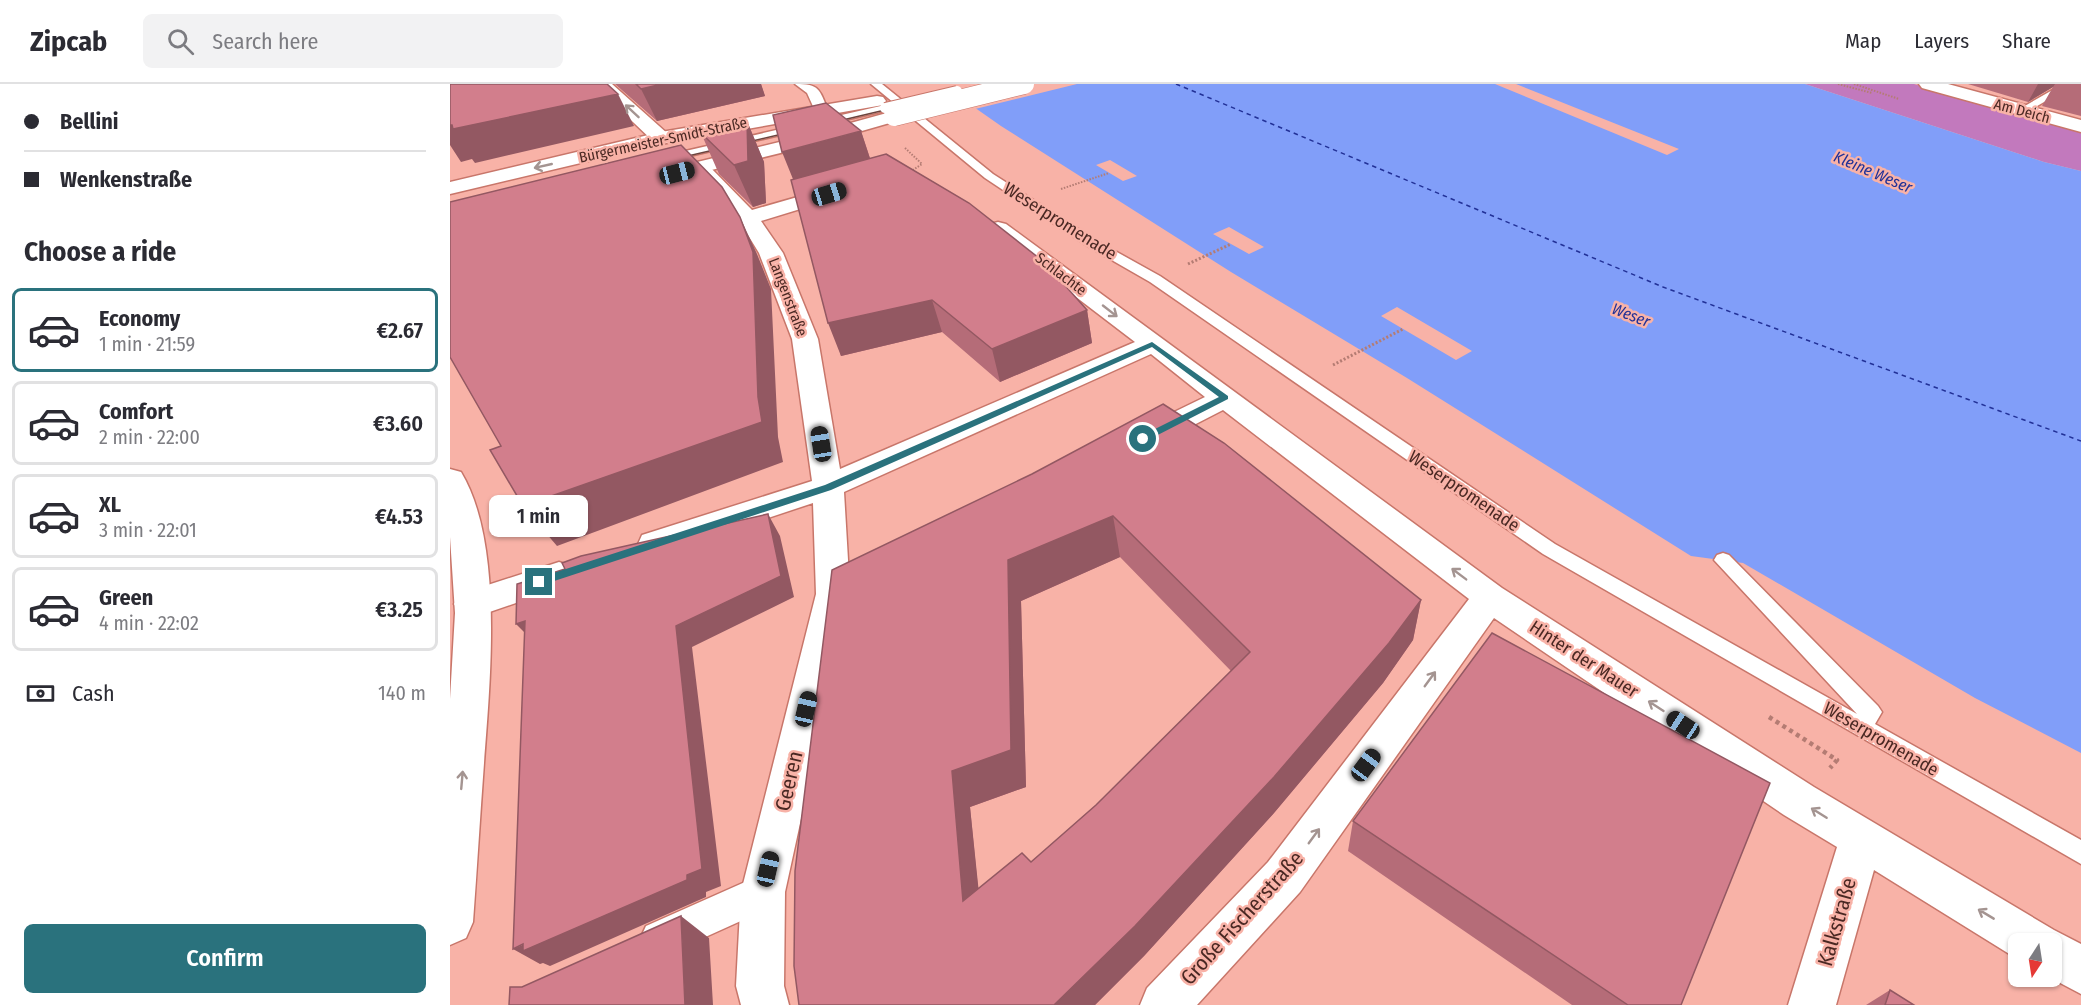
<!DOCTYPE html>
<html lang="en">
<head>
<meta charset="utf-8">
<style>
	body { margin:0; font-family:"Fira Sans Condensed",sans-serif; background:#f2f2f3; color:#2b2b33; height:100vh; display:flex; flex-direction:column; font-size:22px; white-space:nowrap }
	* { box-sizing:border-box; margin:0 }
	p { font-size:20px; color:#7c7c81 }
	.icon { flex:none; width:33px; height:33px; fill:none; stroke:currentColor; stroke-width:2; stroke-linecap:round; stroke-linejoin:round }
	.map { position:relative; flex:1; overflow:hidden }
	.sheet { display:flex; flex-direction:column; background:#fff; width:450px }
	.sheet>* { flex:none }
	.guide { display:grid; align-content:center; height:132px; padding:0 24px; background:#fff }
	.needle { width:39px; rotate:192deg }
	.controls { position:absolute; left:1558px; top:849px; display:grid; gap:12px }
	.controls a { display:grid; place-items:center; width:54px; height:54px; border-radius:9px; background:#fff; box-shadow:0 2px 4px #0004; font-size:30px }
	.end { position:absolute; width:27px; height:27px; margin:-14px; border:8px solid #2a727d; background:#fff; box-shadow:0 0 0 3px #fff }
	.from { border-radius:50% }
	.bubble { position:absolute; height:42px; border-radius:9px; background:#fff; box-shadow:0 2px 4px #0004; font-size:20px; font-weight:600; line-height:42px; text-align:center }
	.car { position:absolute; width:18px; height:36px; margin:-18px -9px; border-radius:8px; box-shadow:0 0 4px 2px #0007; background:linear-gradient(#222 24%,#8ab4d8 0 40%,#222 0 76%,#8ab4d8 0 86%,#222 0) }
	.guide b { display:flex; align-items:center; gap:21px; height:57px; font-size:22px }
	.guide b+b { border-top:2px solid #e1e1e2 }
	.guide i { width:15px; height:15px; background:#2b2b33 }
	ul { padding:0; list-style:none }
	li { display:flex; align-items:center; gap:18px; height:84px; margin:0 12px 9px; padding:0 12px; border:3px solid #e1e1e2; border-radius:9px }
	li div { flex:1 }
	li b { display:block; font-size:22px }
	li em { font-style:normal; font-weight:600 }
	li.active { border-color:#2a727d }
	li>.icon { width:54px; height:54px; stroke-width:1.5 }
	h2 { padding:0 24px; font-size:27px; line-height:72px }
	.pay { display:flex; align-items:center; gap:15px; height:66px; padding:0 24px; font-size:22px }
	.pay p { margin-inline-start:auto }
	.button { display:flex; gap:12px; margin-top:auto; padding:12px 24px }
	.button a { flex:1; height:69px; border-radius:9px; background:#2a727d; color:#fff; font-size:24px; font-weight:600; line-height:69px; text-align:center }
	header { display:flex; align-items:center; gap:36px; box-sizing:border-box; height:84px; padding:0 30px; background:#fff; border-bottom:2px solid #e1e1e2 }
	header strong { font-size:28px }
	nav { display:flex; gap:33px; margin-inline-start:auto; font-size:21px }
	.search { width:420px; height:54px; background:#f2f2f3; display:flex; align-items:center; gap:15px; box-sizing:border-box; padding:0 21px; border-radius:9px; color:#7c7c81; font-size:22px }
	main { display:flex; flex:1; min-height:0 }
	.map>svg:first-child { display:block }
</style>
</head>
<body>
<header>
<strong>Zipcab</strong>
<div class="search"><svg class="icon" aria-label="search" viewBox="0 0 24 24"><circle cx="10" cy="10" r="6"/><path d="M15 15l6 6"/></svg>Search here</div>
<nav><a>Map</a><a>Layers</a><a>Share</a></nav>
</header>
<main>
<section class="sheet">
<div class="guide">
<b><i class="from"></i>Bellini</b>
<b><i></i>Wenkenstraße</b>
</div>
<h2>Choose a ride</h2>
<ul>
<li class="active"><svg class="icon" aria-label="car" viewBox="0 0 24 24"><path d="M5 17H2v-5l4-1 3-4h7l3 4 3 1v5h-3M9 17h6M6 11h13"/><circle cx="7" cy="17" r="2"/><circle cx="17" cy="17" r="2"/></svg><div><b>Economy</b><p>1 min · 21:59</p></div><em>€2.67</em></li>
<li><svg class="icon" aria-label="car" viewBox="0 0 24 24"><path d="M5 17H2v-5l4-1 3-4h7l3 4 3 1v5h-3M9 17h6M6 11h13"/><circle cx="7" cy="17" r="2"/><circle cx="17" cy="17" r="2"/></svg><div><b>Comfort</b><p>2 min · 22:00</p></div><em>€3.60</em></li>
<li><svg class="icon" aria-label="car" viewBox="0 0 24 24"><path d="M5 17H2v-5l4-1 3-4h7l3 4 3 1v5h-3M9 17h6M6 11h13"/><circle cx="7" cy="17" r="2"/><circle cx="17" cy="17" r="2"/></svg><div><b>XL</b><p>3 min · 22:01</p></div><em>€4.53</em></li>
<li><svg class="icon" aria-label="car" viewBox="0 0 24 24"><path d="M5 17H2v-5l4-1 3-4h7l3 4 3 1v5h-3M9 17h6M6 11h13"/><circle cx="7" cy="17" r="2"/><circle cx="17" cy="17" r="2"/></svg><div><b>Green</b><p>4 min · 22:02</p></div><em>€3.25</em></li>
</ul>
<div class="pay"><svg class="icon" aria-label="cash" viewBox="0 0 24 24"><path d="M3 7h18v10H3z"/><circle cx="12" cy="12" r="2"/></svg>Cash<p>140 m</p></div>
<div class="button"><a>Confirm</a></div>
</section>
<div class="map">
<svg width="1631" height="921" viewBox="0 0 1631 921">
	<rect width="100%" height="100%" fill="#f8b2a7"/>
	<!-- green -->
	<path fill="#c279bd" d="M 1355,0 L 1464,0 L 1631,48 L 1631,87 L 1594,78 Z"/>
	<!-- water -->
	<path fill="#819ef9" d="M 491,0 L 1355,0 L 1594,78 L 1631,87 L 1631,669 L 1525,614 L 1293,479 L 1241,472 L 957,294 L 781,188 L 551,42 Z"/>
	<!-- pier -->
	<path fill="#f8b2a7" d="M 488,0 L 627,0 L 521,26 Z
		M 1045,0 L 1066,0 L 1229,65 L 1217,71 Z
		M 660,76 L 687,92 L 673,97 L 646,81 Z
		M 779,143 L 814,163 L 799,170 L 763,150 Z
		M 947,223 L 1022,267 L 1006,276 L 931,232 Z"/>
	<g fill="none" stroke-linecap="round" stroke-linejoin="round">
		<!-- ferry -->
		<path stroke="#223197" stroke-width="1.5" stroke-dasharray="4.5 4" stroke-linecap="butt" d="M 726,0 L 1213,203 L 1631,357"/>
		<!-- service casing -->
		<g stroke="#c8766a" stroke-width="3">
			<path id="service" d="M 421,0 L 432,0 L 543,90 L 647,157 L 710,192 L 1105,460 L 1407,630 L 1264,476 L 1267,471 L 1273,469 L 1279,471 L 1428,622 L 1432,628 L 1425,640 L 1631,756 L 1631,780 L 1093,470 L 700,198 L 639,163 L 535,94 Z
				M 1613,0 L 1625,0 L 1575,29 L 1566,27 Z
				M 435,21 L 438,22 L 438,26 L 218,77 L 213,74 L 218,71 Z"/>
		</g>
		<!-- pedestrian casing -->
		<g stroke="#c8766a" stroke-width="3">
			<path id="pedestrian" d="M 345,0 C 370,0 369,5 378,26 L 376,29 L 366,29 L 357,9 Z
				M 313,790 L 326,795 L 331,808 L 326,821 L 209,874 L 196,868 L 190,855 L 196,842 Z"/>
		</g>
		<!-- minor casing -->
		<g stroke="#c8766a" stroke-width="3">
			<path id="minor" d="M 143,0 L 162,0 L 218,50 L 221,54 L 218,58 L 204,58 Z
				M 1469,0 L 1498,0 L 1631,36 L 1631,48 L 1472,4 Z
				M 250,78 L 257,80 L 302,126 L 389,101 L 396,103 L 399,107 L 396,111 L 311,137 L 333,169 L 368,255 L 390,385 L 685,258 L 537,145 L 540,140 L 548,138 L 556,140 L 1052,504 L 1364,703 L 1604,846 L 1631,860 L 1631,910 L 1597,892 L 1602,892 L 1602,860 L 1569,860 L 1569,876 L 1424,786 L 1386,921 L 1338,921 L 1387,763 L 1334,731 L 1044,534 L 850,808 L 747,921 L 690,921 L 697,904 L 818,778 L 1019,515 L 773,326 L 705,361 L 695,364 L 685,361 L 680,354 L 685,347 L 755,313 L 701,270 L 394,408 L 400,510 L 335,808 L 334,902 L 339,921 L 291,921 L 286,902 L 291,808 L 366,510 L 363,419 L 204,472 L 192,469 L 188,460 L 192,451 L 362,397 L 342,255 L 309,169 L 290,138 L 240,84 L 243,80 Z
				M 109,478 L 121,482 L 126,491 L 121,500 L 22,534 L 10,530 L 4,520 L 10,510 Z"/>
		</g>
		<!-- secondary casing -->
		<g stroke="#c8766a" stroke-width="3">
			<path id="secondary" d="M 427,12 L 433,13 L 436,17 L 433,21 L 211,60 L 0,110 L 0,98 L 211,48 Z
				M 444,27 L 450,28 L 453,32 L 450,36 L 363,61 L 209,99 L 202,97 L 199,93 L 202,89 L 350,53 Z
				M 0,385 L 11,388 C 54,459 40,598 34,679 C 30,732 27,785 23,838 L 16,854 L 0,861 L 0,615 L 5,529 L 0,453 Z"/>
		</g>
		<!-- path-far2 -->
		<path stroke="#b47c73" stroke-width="2" stroke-dasharray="1.5 1.5" stroke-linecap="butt" d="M 1388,0 L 1422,9
			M 1404,0 L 1449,15
			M 455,64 L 472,80 L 460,88
			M 611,105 L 659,89"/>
		<!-- path-far1 -->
		<path stroke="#b47c73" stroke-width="3" stroke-dasharray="2 2" stroke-linecap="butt" d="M 738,180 L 781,160
			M 883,281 L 953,245"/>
		<!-- path -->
		<path stroke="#b47c73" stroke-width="4.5" stroke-dasharray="4 4" stroke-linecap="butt" d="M 1319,633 L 1387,676 L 1380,684"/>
		<!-- service -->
		<use href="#service" fill="#fff" fill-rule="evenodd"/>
		<!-- pedestrian -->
		<use href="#pedestrian" fill="#fff" fill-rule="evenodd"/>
		<!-- minor -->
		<use href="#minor" fill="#fff" fill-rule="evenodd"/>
		<!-- secondary -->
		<use href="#secondary" fill="#fff" fill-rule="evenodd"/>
		<!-- tram -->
		<path stroke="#6d443e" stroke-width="1.5" d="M 380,39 L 545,0
			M 225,75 L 345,47"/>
		<!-- service-bridge casing -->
		<g stroke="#c8766a" stroke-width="12" stroke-linecap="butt">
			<path id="service-bridge" d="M 435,24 L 507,7"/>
		</g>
		<!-- secondary-bridge casing -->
		<g stroke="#c8766a" stroke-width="21" stroke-linecap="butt">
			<path id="secondary-bridge" d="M 444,32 L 574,0"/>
		</g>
		<!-- service-bridge -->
		<use href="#service-bridge" stroke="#fff" stroke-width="10"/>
		<!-- secondary-bridge -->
		<use href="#secondary-bridge" stroke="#fff" stroke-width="20"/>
	</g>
	<!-- wall -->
	<path fill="#b56c78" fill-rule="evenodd" d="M 165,0 L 311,0 L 315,12 L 207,37 Z
		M 1518,0 L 1631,0 L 1631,32 L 1592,22 L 1603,3 L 1578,18 Z
		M 297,37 L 314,78 L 316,119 L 303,123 L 269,90 L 251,49 Z
		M 411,47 L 420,74 L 637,226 L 642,259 L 550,298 L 492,248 L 391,272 L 343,96 Z
		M 582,390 L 971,516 L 963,556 L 933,599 L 824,729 L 694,872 L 645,921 L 349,921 ZM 670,473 L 781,587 L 646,721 L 581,778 L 528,804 L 520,723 L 576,703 L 571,517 Z
		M 903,737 L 1231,921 L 1122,921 L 898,767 Z
		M 1440,906 L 1464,921 L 1416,921 Z"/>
	<!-- shaded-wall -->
	<path fill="#935862" d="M 212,0 L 311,0 L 315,12 L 207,37 L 191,5 Z
		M 1588,0 L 1605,0 L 1603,3 L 1578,18 Z
		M 168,10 L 184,42 L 25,79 L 22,75 L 11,78 L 0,61 L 0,41 Z
		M 297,37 L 314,78 L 316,119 L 303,123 L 284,81 Z
		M 411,47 L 424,87 L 349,110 L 332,68 Z
		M 290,133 L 307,170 L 321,205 L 328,353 L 333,378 L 107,462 L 73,422 L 308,313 Z
		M 482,216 L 492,248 L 391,272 L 378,239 Z
		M 637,226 L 642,259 L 550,298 L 542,265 Z
		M 318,430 L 330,452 L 344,513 L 242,563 L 271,802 L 256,808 L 256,813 L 100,882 L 93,879 L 90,880 L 63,865 L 237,791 L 226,542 Z
		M 663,432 L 670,473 L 571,517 L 576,703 L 520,723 L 533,848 L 513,817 L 502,687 L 558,476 Z
		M 971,516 L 963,556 L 933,599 L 824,729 L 694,872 L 645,921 L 604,921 Z
		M 75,537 L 87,561 L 66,540 Z
		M 231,832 L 259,854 L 263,921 L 235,921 Z"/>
	<!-- building -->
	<path fill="#d27e8c" stroke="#935862" stroke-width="1.5" fill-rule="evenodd" d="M 0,0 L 157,0 L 168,10 L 3,45 L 2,41 L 0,41 Z
		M 186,0 L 212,0 L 191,5 Z
		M 376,19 L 411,47 L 332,68 L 323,31 Z
		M 297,37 L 298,77 L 284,81 L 251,49 Z
		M 231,61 L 272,103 L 290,133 L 303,168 L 308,313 L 312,338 L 73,422 L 40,366 L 51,362 L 0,273 L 0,118 Z
		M 436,70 L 519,119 L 594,178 L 637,226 L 542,265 L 482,216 L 378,239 L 341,96 Z
		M 713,320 L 774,359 L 971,516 L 939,559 L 824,693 L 685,842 L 604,921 L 349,921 L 344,882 L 345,787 L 382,486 L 582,390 ZM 663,432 L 800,568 L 646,721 L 581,778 L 572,769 L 513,817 L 502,687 L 561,666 L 558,476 Z
		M 318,430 L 331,492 L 226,542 L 252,785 L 237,791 L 237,796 L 73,867 L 73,860 L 63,865 L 75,537 L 66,540 L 67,500 L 115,485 L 112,479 L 131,472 Z
		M 1042,549 L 1320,699 L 1231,921 L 1178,921 L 903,737 Z
		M 231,832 L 235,921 L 59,921 L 60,903 L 72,903 Z
		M 1440,906 L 1464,921 L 1435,921 Z"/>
	<!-- one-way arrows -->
	<defs><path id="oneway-shaft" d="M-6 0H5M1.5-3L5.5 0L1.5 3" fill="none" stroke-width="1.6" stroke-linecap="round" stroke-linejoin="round" transform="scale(1.5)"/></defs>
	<g stroke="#a49491">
		<use href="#oneway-shaft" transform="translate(182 27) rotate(-137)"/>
		<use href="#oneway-shaft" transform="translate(93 82) rotate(167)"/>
		<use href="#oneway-shaft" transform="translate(660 227) rotate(38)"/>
		<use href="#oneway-shaft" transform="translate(1009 490) rotate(-143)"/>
		<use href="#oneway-shaft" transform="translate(980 595) rotate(-54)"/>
		<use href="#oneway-shaft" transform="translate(1206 622) rotate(-147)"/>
		<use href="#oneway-shaft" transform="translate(12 696) rotate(-85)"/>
		<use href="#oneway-shaft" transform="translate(1369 729) rotate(-148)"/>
		<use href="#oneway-shaft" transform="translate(864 752) rotate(-54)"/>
		<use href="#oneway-shaft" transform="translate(1536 830) rotate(-149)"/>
	</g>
	<!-- route -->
	<path fill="#2a727d" d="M 702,258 L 778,312 L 778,315 L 696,357 L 689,357 L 689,353 L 769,313 L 702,263 L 381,406 L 89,502 L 84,498 L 85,495 L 375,401 Z"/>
	<g text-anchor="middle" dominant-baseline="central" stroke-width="5" stroke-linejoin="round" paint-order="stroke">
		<!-- far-street labels -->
		<g font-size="15" fill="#4a2823" stroke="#f8b2a7">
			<text transform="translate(1572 27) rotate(15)">Am Deich</text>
			<text transform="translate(213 56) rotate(-12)">Bürgermeister-Smidt-Straße</text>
			<text transform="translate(611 190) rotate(37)">Schlachte</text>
			<text transform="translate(338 213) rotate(69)">Langenstraße</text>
		</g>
		<!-- far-water labels -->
		<g font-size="16" font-style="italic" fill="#223197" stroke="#f8b2a7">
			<text transform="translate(1423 88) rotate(23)">Kleine Weser</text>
			<text transform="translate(1181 231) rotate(21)">Weser</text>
		</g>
		<!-- street labels -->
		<g font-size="18" fill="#4a2823" stroke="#f8b2a7">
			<text transform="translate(610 137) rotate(32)">Weserpromenade</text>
			<text transform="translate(1014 407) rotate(34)">Weserpromenade</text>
			<text transform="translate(1134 575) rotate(33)">Hinter der Mauer</text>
			<text transform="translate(1431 655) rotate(30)">Weserpromenade</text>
		</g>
		<!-- near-street labels -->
		<g font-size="21" fill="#4a2823" stroke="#f8b2a7">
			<text transform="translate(339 697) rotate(-77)">Geeren</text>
			<text transform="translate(792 834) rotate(-48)">Große Fischerstraße</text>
			<text transform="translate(1387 838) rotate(-74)">Kalkstraße</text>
		</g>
	</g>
</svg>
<div class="controls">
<a><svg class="needle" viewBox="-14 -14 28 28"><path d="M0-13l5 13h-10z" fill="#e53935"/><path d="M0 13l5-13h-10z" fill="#7c7c81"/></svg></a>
</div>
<i class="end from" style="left:693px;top:355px"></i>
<i class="end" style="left:89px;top:498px"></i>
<div class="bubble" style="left:39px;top:411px;width:99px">1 min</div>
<i class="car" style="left:227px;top:89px;rotate:76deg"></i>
<i class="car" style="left:379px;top:110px;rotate:73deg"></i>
<i class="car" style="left:371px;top:360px;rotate:351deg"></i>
<i class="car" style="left:356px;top:625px;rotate:13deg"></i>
<i class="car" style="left:1233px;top:641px;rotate:303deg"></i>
<i class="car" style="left:916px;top:681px;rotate:37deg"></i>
<i class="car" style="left:318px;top:785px;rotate:13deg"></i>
</div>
</main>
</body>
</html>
